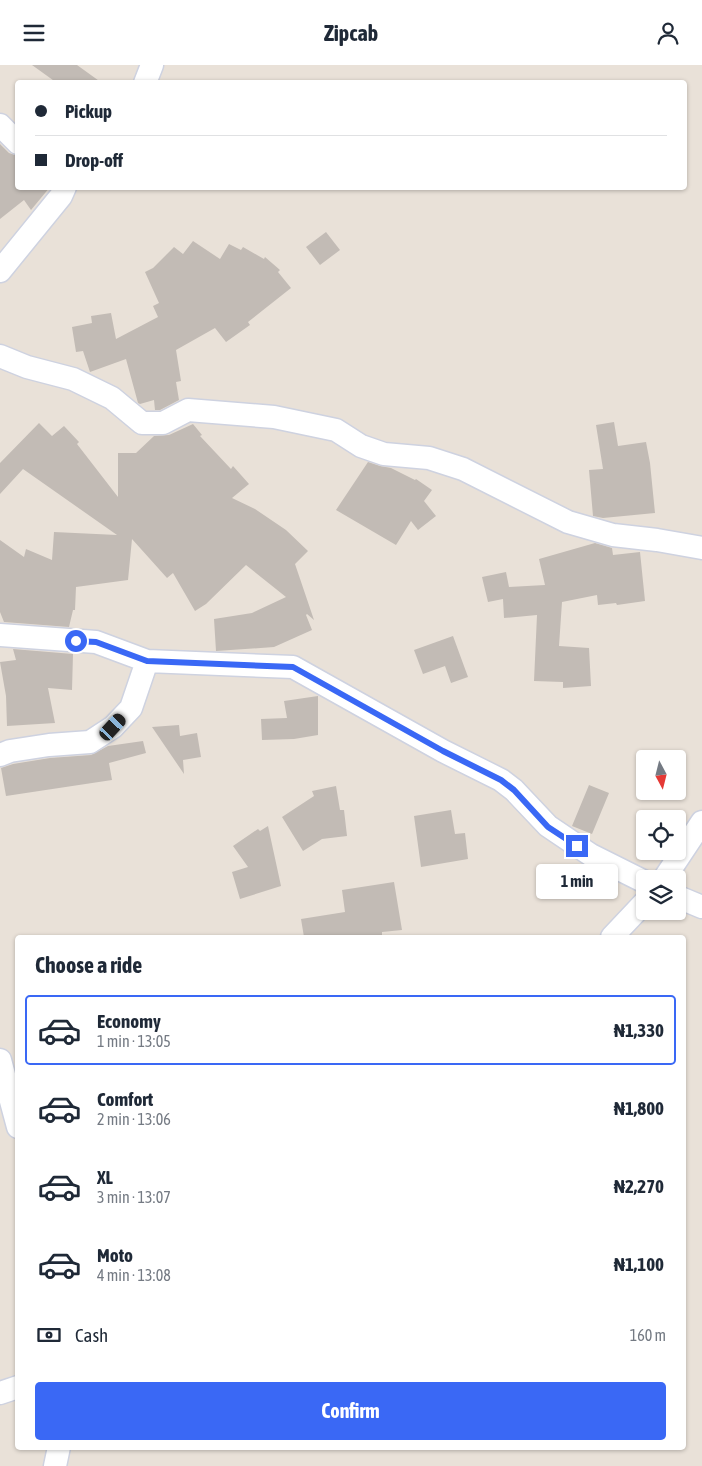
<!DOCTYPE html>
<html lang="en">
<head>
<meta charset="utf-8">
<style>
	body { margin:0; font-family:"Asap Condensed",sans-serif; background:#f2f2f3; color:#1f2937; height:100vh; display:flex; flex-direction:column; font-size:19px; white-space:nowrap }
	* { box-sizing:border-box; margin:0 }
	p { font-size:16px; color:#747a83 }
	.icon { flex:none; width:28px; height:28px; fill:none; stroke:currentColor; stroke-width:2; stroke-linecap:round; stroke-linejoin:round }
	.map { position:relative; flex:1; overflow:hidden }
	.sheet { position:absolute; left:15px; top:870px; width:671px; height:515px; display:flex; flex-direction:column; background:#fff; border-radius:5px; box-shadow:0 1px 4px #0004 }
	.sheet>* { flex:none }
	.guide { position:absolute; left:15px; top:15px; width:672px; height:110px; border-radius:5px; box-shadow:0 1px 4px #0004; display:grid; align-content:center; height:110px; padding:0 20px; background:#fff }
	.needle { width:32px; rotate:173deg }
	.tools { position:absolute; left:636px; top:685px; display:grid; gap:10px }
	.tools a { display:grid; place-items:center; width:50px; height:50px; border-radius:5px; background:#fff; box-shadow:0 1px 4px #0004; font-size:25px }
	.end { position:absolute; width:22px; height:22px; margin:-11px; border:6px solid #3a68f5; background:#fff; box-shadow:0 0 0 2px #fff }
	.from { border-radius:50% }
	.bubble { position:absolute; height:35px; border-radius:5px; background:#fff; box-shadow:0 1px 4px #0004; font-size:16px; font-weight:700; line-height:35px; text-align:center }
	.car { position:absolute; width:15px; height:30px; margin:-15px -8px; border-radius:6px; box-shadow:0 0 4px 1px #0007; background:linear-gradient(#222 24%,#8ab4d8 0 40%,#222 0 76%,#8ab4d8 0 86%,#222 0) }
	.guide b { display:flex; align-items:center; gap:18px; height:48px; font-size:19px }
	.guide b+b { border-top:1px solid #e0e1e3 }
	.guide i { width:12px; height:12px; background:#1f2937 }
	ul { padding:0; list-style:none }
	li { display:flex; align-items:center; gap:15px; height:70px; margin:0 10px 8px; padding:0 10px; border:2px solid transparent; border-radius:5px }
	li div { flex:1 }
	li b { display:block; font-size:19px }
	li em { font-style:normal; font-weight:700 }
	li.on { border-color:#3a68f5 }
	li>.icon { width:45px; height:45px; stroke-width:1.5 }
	h2 { padding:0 20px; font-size:22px; line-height:60px }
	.pay { display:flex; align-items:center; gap:12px; height:55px; padding:0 20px; font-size:19px }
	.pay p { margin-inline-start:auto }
	.button { display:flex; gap:10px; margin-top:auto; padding:10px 20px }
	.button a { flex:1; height:58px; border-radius:5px; background:#3a68f5; color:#fff; font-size:20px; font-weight:700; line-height:58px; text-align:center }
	header { display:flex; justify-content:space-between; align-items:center; height:65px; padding:0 20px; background:#fff; font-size:22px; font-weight:700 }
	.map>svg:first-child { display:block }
</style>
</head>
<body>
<header><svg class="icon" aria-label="menu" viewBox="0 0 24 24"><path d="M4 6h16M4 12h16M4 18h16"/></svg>Zipcab<svg class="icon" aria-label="person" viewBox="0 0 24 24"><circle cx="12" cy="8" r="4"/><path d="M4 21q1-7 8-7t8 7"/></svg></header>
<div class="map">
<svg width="702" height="1401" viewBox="0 0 702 1401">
	<rect width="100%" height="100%" fill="#e9e1d8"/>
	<!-- building -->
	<path fill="#c2bbb5" d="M 32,0 L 77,0 L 102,18 L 57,18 Z
		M 0,79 L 9,88 L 18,91 L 18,122 L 50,122 L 31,145 L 24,135 L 0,154 Z
		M 326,167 L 340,185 L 320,200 L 306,182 Z
		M 193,176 L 220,194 L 229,179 L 241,185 L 243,182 L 264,194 L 265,192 L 280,205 L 278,207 L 291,223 L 248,257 L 250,260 L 226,277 L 215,263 L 176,285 L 181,316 L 176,317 L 179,335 L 160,345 L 155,345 L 154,335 L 140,339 L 138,338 L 126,294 L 90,307 L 83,286 L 76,287 L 72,262 L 92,258 L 91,251 L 111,248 L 116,274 L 158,252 L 153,241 L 159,238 L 145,207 L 153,203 L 174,182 L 183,189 Z
		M 614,357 L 618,381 L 646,377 L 650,398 L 655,448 L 603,453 L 593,451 L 589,405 L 603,404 L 596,360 Z
		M 39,358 L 52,371 L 64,361 L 79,377 L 77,379 L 118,432 L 118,388 L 136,388 L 154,371 L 169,370 L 193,359 L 202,370 L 200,371 L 231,404 L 233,401 L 249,419 L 232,433 L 255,444 L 286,465 L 308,486 L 295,499 L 314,555 L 307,549 L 306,550 L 312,565 L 274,582 L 216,586 L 214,554 L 252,548 L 286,532 L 246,500 L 206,539 L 195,546 L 173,508 L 167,513 L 132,474 L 128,515 L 76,522 L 75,545 L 73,545 L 69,562 L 4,557 L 0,547 L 0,475 L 24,492 L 26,484 L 52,495 L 54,467 L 117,470 L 23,404 L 0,429 L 0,398 Z
		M 368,397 L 380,401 L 391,403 L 415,415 L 416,414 L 432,425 L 424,436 L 436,451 L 418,465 L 411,456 L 396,480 L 336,445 Z
		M 595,478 L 612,483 L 613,490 L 640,487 L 645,536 L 617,540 L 616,538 L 598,540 L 597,530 L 562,537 L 559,581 L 589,583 L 591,621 L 563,623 L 563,617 L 534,616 L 537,550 L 504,553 L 503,534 L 488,537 L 482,512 L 506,507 L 509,522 L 545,520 L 539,494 Z
		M 453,571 L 468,612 L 451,618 L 445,601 L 423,609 L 414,585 Z
		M 13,584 L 73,589 L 72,625 L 48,623 L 55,658 L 7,661 L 6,631 L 0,597 L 16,595 Z
		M 318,631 L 318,670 L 294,674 L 262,675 L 261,654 L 287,653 L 284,636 Z
		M 179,660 L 180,671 L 197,668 L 201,692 L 183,695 L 184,709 L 152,662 Z
		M 143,676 L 146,688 L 109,698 L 112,715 L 6,731 L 1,703 L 13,699 L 50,693 L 91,690 L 108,681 Z
		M 589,720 L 609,728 L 592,769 L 572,761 Z
		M 336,721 L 340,745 L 344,745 L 347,771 L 322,774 L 303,786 L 282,752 L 314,731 L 312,726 Z
		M 451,745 L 455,769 L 465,768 L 468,794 L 421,802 L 414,751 Z
		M 268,761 L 281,821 L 240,834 L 232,807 L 248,802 L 233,781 L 258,764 L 260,766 Z
		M 394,817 L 402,865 L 382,867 L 382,871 L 367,872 L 304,872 L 301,854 L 345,847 L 342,825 Z"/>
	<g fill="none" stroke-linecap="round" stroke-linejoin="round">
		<!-- minor casing -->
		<g stroke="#ced2e0" stroke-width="25">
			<path id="minor" d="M 145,18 L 152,0
				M 0,60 L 18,78
				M 0,206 L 61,131 L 65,122
				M 0,291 L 27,302 L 73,314 L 112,333 L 142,358 L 163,358 L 188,345 L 274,352 L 336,365 L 361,381 L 384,389 L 429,393 L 463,404 L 568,457 L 613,470 L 657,475 L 702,483
				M 0,570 L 96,577 L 147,596 L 293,602 L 443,686 L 501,715 L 514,725 L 548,761 L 591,790 L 645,817
				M 0,690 L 10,686 L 49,680 L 90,677 L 113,662 L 131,643 L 147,596
				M 664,814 L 702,757
				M 678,832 L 702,842
				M 612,872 L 645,837
				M 0,995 L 18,1062
				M 0,1328 L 18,1322
				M 55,1401 L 59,1382"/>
		</g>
		<!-- minor -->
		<use href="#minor" stroke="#fff" stroke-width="22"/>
	</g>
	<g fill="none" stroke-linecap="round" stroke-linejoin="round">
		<!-- route -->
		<path stroke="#3a68f5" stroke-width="6" d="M 76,576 L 96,577 L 147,596 L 293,602 L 443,686 L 501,715 L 514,725 L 548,762 L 577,781"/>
	</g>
</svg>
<div class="tools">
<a><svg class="needle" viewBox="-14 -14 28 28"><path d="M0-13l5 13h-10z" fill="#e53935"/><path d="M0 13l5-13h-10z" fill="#747a83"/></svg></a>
<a><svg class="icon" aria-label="locate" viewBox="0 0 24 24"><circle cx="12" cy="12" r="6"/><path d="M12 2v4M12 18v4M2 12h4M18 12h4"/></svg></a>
<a><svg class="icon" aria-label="layers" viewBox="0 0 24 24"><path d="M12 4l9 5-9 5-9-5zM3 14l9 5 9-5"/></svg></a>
</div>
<i class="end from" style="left:76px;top:576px"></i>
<i class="end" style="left:577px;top:781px"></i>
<div class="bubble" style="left:536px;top:799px;width:82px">1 min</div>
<i class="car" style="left:113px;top:662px;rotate:43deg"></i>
<div class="guide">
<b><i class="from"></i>Pickup</b>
<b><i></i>Drop-off</b>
</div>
<section class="sheet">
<h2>Choose a ride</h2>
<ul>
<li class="on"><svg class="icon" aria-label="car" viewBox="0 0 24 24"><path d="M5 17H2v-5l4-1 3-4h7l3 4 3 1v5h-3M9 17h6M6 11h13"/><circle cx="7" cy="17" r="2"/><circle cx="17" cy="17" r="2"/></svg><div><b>Economy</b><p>1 min · 13:05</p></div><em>₦1,330</em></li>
<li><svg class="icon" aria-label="car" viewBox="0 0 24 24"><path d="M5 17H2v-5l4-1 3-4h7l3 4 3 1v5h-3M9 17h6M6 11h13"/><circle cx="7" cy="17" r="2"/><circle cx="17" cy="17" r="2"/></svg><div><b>Comfort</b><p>2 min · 13:06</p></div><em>₦1,800</em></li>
<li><svg class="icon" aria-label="car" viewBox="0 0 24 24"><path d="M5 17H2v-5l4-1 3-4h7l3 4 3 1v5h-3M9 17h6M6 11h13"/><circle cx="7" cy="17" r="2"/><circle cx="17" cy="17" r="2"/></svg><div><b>XL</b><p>3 min · 13:07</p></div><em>₦2,270</em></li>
<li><svg class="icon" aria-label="car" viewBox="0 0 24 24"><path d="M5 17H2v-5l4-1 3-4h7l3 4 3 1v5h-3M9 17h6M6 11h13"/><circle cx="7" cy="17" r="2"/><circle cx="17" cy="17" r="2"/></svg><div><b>Moto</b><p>4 min · 13:08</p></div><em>₦1,100</em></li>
</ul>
<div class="pay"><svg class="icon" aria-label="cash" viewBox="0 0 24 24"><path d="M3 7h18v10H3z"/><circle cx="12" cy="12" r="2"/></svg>Cash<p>160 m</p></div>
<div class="button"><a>Confirm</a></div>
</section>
</div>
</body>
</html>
